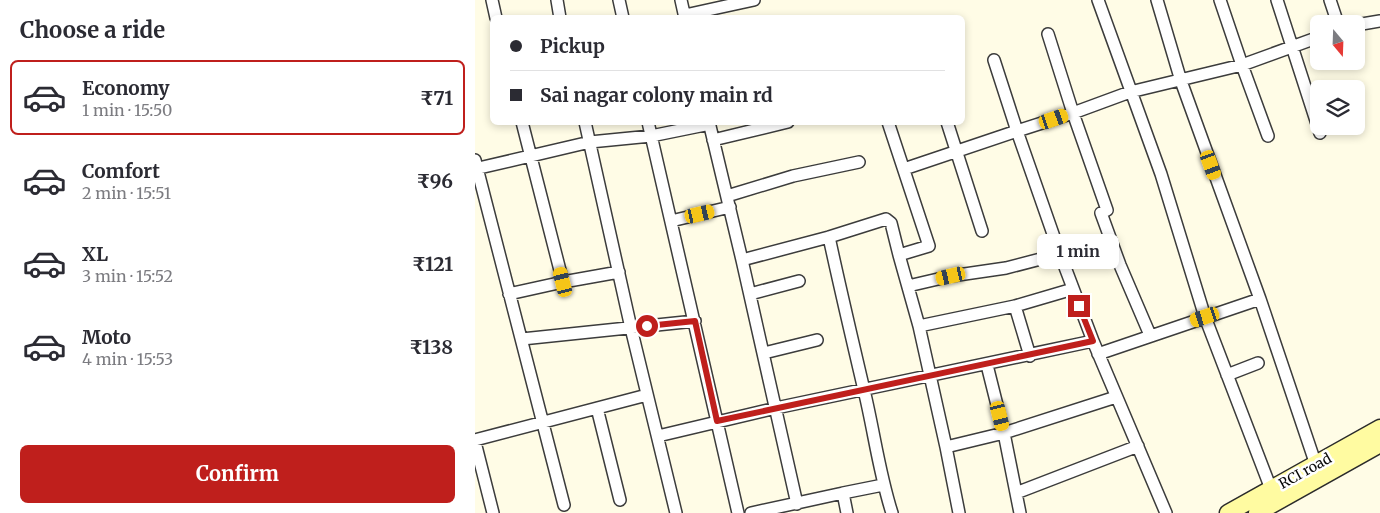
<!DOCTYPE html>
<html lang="en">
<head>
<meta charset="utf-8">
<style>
	body { margin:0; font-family:Merriweather,serif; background:#f2f2f3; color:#2b2b33; height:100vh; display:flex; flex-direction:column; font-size:19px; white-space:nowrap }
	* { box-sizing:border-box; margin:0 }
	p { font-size:16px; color:#7c7c81 }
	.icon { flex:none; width:28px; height:28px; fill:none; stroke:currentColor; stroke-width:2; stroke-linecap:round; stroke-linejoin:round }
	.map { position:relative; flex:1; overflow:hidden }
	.details { display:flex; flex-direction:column; background:#fff; width:475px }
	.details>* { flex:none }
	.guide { position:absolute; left:15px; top:15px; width:475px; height:110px; border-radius:8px; box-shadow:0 2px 8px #0003; display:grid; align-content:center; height:110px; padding:0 20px; background:#fff }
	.needle { width:32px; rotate:161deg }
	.controls { position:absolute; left:835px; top:15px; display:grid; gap:10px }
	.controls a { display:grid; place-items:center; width:55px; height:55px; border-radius:8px; background:#fff; box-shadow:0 2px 8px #0003; font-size:25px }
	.end { position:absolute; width:22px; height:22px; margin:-11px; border:6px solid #bf1f1c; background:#fff; box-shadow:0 0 0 2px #fff }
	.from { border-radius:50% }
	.bubble { position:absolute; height:35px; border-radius:8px; background:#fff; box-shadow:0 2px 8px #0003; font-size:16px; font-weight:700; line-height:35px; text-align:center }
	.car { position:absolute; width:15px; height:30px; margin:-15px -8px; border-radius:6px; box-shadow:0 0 4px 1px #0007; background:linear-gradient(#f5c518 24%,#345 0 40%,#f5c518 0 76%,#345 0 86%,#f5c518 0) }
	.guide b { display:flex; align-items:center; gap:18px; height:48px; font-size:19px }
	.guide b+b { border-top:1px solid #e1e1e2 }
	.guide i { width:12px; height:12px; background:#2b2b33 }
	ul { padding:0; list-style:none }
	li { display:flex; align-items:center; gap:15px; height:75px; margin:0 10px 8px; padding:0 10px; border:2px solid transparent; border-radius:8px }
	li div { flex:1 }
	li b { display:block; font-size:19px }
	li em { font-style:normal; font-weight:700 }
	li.selected { border-color:#bf1f1c }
	li>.icon { width:45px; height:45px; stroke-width:1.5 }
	h2 { padding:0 20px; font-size:22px; line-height:60px }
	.cta { display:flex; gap:10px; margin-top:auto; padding:10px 20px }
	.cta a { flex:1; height:58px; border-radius:8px; background:#bf1f1c; color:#fff; font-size:20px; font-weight:700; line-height:58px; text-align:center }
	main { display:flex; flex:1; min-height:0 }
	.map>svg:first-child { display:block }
</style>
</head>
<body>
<main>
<section class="details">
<h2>Choose a ride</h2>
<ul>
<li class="selected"><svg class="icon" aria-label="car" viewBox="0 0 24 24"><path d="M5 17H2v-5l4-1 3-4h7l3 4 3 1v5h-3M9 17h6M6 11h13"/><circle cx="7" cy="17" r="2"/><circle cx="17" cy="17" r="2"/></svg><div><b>Economy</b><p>1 min · 15:50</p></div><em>₹71</em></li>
<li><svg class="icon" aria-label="car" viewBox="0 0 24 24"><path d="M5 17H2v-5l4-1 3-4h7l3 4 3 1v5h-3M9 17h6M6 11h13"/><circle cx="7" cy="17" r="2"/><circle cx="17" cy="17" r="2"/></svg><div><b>Comfort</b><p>2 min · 15:51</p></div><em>₹96</em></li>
<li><svg class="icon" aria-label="car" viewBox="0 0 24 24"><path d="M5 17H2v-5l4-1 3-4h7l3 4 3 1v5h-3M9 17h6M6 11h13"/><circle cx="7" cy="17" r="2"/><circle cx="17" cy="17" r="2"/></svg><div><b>XL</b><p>3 min · 15:52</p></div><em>₹121</em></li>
<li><svg class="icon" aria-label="car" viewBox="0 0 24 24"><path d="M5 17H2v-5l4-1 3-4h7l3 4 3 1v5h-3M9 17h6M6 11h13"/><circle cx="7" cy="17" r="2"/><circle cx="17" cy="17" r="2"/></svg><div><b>Moto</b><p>4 min · 15:53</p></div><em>₹138</em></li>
</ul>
<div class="cta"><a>Confirm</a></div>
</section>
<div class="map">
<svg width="905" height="513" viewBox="0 0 905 513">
	<rect width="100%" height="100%" fill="#fffce6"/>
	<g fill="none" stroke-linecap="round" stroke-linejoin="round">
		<!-- street casing -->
		<g stroke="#3c3c3c" stroke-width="14">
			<path id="street" d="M 17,0 L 21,18
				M 82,0 L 85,18
				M 144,0 L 148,18
				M 206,0 L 210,18
				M 623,0 L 686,174 L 730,317 L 796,489
				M 682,0 L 706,81 L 785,299 L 841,465
				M 802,0 L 845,133
				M 855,0 L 863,24
				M 210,15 L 279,0
				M 881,25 L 905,21
				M 519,60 L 542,131 L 598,113 L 573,34
				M 110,122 L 156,328 L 201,513
				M 173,122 L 263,513
				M 234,122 L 267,260 L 354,237 L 411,219 L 416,223 L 424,255
				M 413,122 L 454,246 L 424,255 L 444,326 L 471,447
				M 472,122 L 507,231
				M 793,136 L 767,65 L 844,37
				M 238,140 L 313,122
				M 0,160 L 89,505
				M 0,169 L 115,142 L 176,136 L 235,124
				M 429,169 L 542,131 L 585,254 L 618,341
				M 252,196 L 318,176 L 384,162
				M 196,221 L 255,207
				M 354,237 C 365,288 377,339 389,390 C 399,431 404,473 417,513
				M 267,260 L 322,504
				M 88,282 L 144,272
				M 433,286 L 476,276 L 531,268 L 585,254
				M 34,294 L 88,282 L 47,122
				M 275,294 L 324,281
				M 540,306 L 555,356
				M 444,326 L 540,306 L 598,289
				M 675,335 L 645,265 L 626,213 L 632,210 L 598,113 L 655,92 L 767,65 L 745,0
				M 47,339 L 220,321
				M 289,353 L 342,340
				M 623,354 L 785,299
				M 512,365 L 529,433 L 545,513
				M 752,375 L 783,363
				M 122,408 L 145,500
				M 183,436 L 301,408 L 618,341 L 691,513
				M 0,440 L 172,395
				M 0,442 L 18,513
				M 541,493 L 663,446
				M 276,513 L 368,493
				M 372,513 L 368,493 L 408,485
				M 484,513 L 471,447 L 529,433 L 641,397"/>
		</g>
		<!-- secondary casing -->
		<g stroke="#2b2b2b" stroke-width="19">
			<path id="secondary" d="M 753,513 L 905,428
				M 782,513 L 905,444"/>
		</g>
		<!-- street -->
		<use href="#street" stroke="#fff" stroke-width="11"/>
		<!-- secondary -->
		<use href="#secondary" stroke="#fffba1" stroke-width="16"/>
	</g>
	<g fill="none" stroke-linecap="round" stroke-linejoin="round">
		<!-- route -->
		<path stroke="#bf1f1c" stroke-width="6" d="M 172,326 L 220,321 L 242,421 L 618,341 L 604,306"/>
	</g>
	<g text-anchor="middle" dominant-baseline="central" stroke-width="5" stroke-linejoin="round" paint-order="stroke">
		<!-- street labels -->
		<g font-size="14" fill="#090909" stroke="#fff">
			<text transform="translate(830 471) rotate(-29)">RCI road</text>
		</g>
	</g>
</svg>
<div class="controls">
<a><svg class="needle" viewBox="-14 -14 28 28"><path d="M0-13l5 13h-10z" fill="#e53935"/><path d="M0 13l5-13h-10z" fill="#7c7c81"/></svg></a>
<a><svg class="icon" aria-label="layers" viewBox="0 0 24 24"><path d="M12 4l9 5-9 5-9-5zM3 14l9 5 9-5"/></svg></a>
</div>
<i class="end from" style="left:172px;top:326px"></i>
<i class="end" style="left:604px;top:306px"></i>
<div class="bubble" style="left:562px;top:234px;width:82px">1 min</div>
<i class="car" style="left:579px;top:119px;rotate:71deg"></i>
<i class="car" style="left:736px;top:165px;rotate:160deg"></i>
<i class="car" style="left:225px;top:214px;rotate:77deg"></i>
<i class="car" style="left:476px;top:276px;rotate:257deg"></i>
<i class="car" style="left:88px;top:282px;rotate:346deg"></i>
<i class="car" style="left:730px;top:317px;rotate:252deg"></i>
<i class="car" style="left:525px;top:416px;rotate:166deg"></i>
<div class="guide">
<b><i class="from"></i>Pickup</b>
<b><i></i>Sai nagar colony main rd</b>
</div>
</div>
</main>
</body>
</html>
